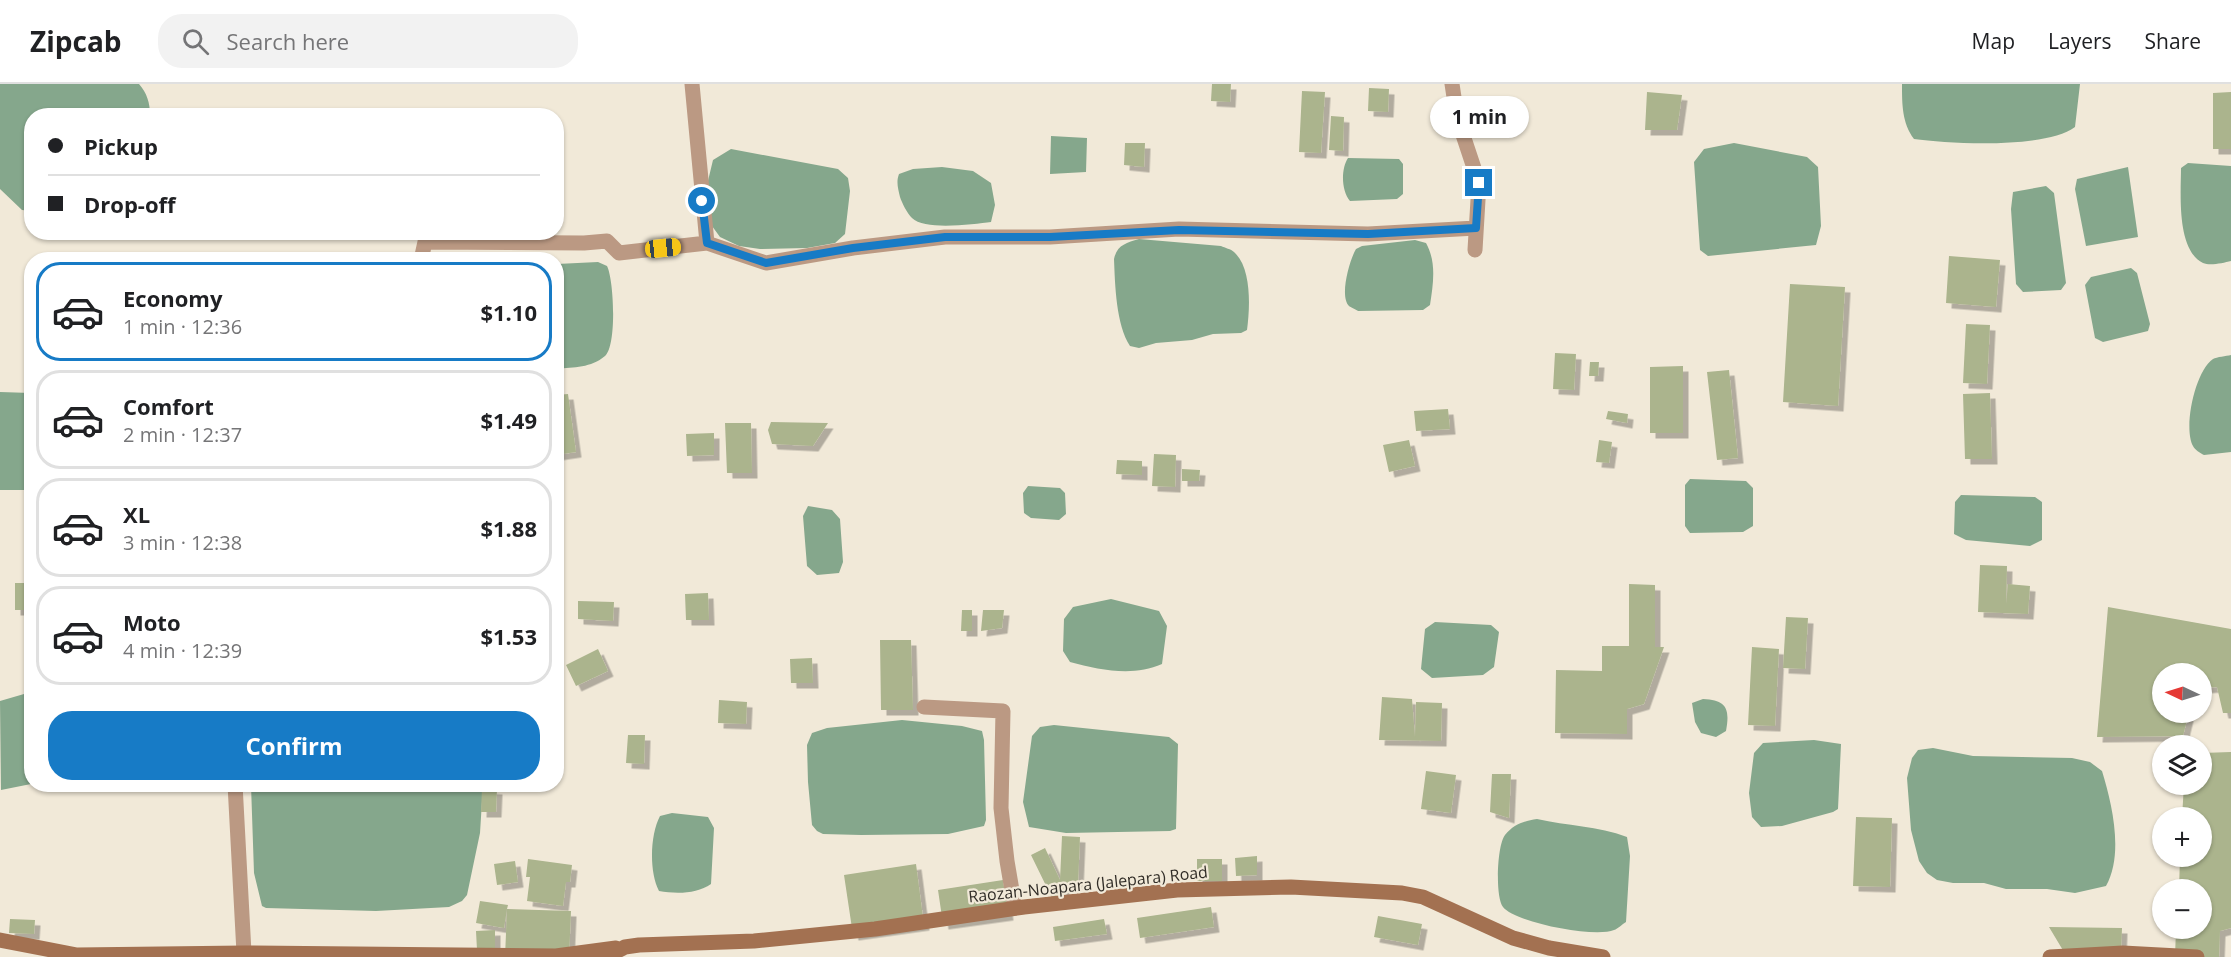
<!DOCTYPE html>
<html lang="en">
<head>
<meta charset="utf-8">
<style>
	body { margin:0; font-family:"Open Sans",sans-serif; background:#f2f2f2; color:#202124; height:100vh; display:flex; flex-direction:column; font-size:22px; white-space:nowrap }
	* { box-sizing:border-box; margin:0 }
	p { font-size:20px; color:#757577 }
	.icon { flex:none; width:33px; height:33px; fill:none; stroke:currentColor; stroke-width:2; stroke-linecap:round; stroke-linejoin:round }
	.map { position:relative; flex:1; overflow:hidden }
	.drawer { position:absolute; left:24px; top:168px; width:540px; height:540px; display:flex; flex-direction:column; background:#fff; border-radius:24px; box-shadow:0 2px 4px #0004 }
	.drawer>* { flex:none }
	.banner { position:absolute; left:24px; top:24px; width:540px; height:132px; border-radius:24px; box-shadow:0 2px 4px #0004; display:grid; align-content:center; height:132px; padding:0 24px; background:#fff }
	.needle { width:39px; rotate:274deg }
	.buttons { position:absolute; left:2152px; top:579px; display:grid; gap:12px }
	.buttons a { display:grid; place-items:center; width:60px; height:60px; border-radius:50%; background:#fff; box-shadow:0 2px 4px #0004; font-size:30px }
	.end { position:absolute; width:27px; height:27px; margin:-14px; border:8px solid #177bc6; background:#fff; box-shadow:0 0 0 3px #fff }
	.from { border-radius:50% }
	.bubble { position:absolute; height:42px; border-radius:21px; background:#fff; box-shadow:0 2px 4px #0004; font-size:20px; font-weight:700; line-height:42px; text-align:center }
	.car { position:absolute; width:18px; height:36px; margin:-18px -9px; border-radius:8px; box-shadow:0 0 4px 2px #0007; background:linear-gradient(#f5c518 24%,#345 0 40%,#f5c518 0 76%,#345 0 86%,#f5c518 0) }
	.banner b { display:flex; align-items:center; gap:21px; height:57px; font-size:22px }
	.banner b+b { border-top:2px solid #e0e0e0 }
	.banner i { width:15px; height:15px; background:#202124 }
	ul { padding:10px 0 0; list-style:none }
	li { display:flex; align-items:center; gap:18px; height:99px; margin:0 12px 9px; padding:0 12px; border:3px solid #e0e0e0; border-radius:24px }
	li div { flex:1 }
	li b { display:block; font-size:22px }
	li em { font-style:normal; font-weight:700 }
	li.selected { border-color:#177bc6 }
	li>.icon { width:54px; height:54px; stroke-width:1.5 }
	.cta { display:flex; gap:12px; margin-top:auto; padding:12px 24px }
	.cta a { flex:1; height:69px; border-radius:24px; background:#177bc6; color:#fff; font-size:24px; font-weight:700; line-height:69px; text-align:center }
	header { display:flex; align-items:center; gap:36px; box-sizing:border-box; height:84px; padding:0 30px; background:#fff; border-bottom:2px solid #e0e0e0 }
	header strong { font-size:28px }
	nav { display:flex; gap:33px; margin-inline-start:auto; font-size:21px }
	.search { width:420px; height:54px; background:#f2f2f2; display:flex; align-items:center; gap:15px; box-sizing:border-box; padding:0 21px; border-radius:24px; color:#757577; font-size:22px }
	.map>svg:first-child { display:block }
</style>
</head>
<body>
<header>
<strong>Zipcab</strong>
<div class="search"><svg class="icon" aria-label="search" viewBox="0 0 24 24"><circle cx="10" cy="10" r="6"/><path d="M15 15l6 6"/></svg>Search here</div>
<nav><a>Map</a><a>Layers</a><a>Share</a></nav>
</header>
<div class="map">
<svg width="2231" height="873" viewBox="0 0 2231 873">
	<defs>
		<filter id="shadow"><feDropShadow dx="5.5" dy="5.5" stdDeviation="0" flood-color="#0004"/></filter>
	</defs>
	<rect width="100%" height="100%" fill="#f1e9d8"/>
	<!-- water -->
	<path fill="#85a78c" d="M 0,0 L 139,0 C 147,9 150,19 150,31 L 32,32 L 31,127 L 22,126 L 0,105 Z
		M 1902,0 L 2080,0 L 2075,43 C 2045,65 1951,60 1914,55 C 1902,39 1902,20 1902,0 Z
		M 1051,52 L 1087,54 L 1086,88 L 1050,90 Z
		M 1734,59 L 1807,73 L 1818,83 L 1821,142 L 1816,161 L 1708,172 L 1700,166 L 1694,78 L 1704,65 Z
		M 731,65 L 838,85 L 848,94 L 850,107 L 845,150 L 835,159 L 807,164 L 760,165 L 739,162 L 720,153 L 712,142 L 707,101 L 713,76 Z
		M 1348,74 L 1399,75 L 1403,80 L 1403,110 L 1397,115 L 1350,117 C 1341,106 1341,85 1348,74 Z
		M 2188,79 L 2231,82 L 2231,177 C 2223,179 2210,182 2203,179 C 2176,166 2181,108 2181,84 Z
		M 942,83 L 973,87 L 991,99 L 995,121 L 991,138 C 974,140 925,147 912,134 C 907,129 902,119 900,113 C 898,104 896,98 899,90 L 913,85 Z
		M 2128,83 L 2138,153 L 2086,162 L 2075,105 L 2077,95 Z
		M 2046,102 L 2054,109 L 2066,199 L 2061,206 L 2023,208 L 2016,200 L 2011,125 L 2013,108 Z
		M 1139,155 L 1221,162 C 1225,164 1231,165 1234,168 C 1252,184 1250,224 1247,246 L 1241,249 L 1213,250 L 1192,256 L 1156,259 L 1139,264 L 1130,262 C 1116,241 1115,200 1114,175 C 1117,161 1126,159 1139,155 Z
		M 1415,156 L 1426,159 C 1437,179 1433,200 1430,221 L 1423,226 L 1358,227 C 1357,226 1350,223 1349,222 C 1339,212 1350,175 1356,165 L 1362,162 Z
		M 598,178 L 607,182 C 614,196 617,261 605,272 C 591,284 574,283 557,285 L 557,180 Z
		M 2131,184 L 2137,189 L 2150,240 L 2148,247 L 2103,258 L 2095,254 L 2085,201 L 2091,193 Z
		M 2231,271 L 2231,368 L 2204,371 C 2200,369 2195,366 2193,362 C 2183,344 2195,287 2213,275 C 2217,273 2226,272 2231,271 Z
		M 0,308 L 31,309 L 31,406 L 0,406 Z
		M 1690,395 L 1746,397 L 1753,404 L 1753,442 L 1743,448 L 1690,449 L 1685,442 L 1685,401 Z
		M 1028,402 L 1060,404 L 1065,409 L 1066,430 L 1059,436 L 1031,434 L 1024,429 L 1023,409 Z
		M 1961,411 L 2035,413 L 2042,418 L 2042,456 L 2030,462 L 1966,456 L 1954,450 L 1955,418 Z
		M 808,422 L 832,426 L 840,435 L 843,478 L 839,489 L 817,491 L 807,482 L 803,432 Z
		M 1111,515 L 1159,527 L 1167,542 L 1162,580 C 1133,593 1100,586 1070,578 L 1063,567 L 1064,535 L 1073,523 Z
		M 1435,538 L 1491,541 L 1499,548 L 1494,583 L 1483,591 L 1432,594 L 1421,585 L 1425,545 Z
		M 24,610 L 31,610 L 31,700 L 1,706 L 0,617 Z
		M 1703,615 C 1727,616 1730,625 1726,647 L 1716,653 L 1701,649 L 1695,638 L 1692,619 Z
		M 902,636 L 962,642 L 982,647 L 984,656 L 986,736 L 984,742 L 948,750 L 861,751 L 823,750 L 817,747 L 812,741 L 808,698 L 807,661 L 812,649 L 827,644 Z
		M 1054,641 L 1169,653 L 1178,660 L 1176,745 L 1170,747 L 1066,749 L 1029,743 L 1023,718 L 1032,652 L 1040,643 Z
		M 1814,656 L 1841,660 L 1838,725 L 1833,728 L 1782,742 L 1761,743 L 1752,733 L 1749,709 L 1754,669 L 1763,659 Z
		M 1933,664 L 1973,672 L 2072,674 L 2090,678 L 2102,687 C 2112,720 2124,770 2106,802 L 2075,809 L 2047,805 L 2006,805 L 1984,799 L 1953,799 L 1937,796 L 1927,789 L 1919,777 L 1911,746 L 1907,694 L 1912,674 L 1918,666 Z
		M 251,701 L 483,701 L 480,749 L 467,811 L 462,817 L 449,823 L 376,827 L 266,824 L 262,822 L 254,789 Z
		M 672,729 L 708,733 L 714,744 L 711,800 C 697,810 676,810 659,807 C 649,788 650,751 660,732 Z
		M 1537,735 C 1567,742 1598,742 1627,753 L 1630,772 L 1626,838 C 1622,840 1618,845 1614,846 C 1595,854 1516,839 1503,823 C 1495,813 1497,761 1505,751 C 1514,740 1524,737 1537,735 Z"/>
	<!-- building -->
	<path fill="#abb48d" filter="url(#shadow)" d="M 1212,0 L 1231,0 L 1230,18 L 1211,17 Z
		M 1369,4 L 1389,5 L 1388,28 L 1368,27 Z
		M 1302,7 L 1325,8 L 1321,69 L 1299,68 Z
		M 1647,8 L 1682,11 L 1677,46 L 1645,46 Z
		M 2231,8 L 2231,65 L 2213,65 L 2213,9 Z
		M 1331,32 L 1344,33 L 1343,67 L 1329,66 Z
		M 1125,59 L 1145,59 L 1144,83 L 1124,81 Z
		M 1949,172 L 2000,176 L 1996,223 L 1946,219 Z
		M 1790,200 L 1845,203 L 1838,322 L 1783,318 Z
		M 1966,240 L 1990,241 L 1987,300 L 1963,299 Z
		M 1555,269 L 1576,270 L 1574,306 L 1553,305 Z
		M 1590,278 L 1599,278 L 1598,292 L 1589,292 Z
		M 1683,282 L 1683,349 L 1650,349 L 1650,283 Z
		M 1729,286 L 1738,374 L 1717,376 L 1707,288 Z
		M 1990,309 L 1992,375 L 1965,375 L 1963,310 Z
		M 568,310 L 576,368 L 556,371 L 556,311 Z
		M 1448,325 L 1450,345 L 1416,347 L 1414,327 Z
		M 1608,327 L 1628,330 L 1627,339 L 1606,335 Z
		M 771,338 L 828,339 L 813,362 L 772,360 L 768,346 Z
		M 725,339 L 751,339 L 752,389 L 727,389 Z
		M 714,349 L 714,371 L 687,372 L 686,350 Z
		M 1409,356 L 1415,382 L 1389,388 L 1383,361 Z
		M 1599,356 L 1612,358 L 1609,379 L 1596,378 Z
		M 1154,370 L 1176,371 L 1175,403 L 1152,402 Z
		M 1117,376 L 1142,377 L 1142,391 L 1116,390 Z
		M 1182,385 L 1200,386 L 1199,397 L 1182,397 Z
		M 1980,481 L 2007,482 L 2006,520 L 2008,500 L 2030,502 L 2028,530 L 1978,528 Z
		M 15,499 L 32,499 L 32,526 L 15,526 Z
		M 1629,500 L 1655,501 L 1655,563 L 1664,563 L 1644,620 L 1627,625 L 1627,650 L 1555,649 L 1556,586 L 1602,587 L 1602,562 L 1629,562 Z
		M 708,509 L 709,536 L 686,536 L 685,510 Z
		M 578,517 L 614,518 L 613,537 L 578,535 Z
		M 2108,523 L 2231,545 L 2231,629 L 2223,629 L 2217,603 L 2202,604 L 2202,590 L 2163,590 L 2163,628 L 2189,628 L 2183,652 L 2097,653 Z
		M 962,526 L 972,526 L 972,547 L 961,547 Z
		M 983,526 L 1004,526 L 1002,544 L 981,547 Z
		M 1786,533 L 1808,534 L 1805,585 L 1783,584 Z
		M 880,556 L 911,556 L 913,626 L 881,626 Z
		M 1752,563 L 1779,565 L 1775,642 L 1748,641 Z
		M 598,565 L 608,587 L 576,602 L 566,581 Z
		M 812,574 L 813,599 L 791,599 L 790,575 Z
		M 1382,613 L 1412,615 L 1415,653 L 1416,618 L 1442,619 L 1441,657 L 1379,656 Z
		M 719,616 L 747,618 L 746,640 L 718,639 Z
		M 628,651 L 645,651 L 644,680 L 626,679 Z
		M 2231,668 L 2231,844 L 2220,847 L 2219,873 L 2175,873 L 2176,844 L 2202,844 L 2202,806 L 2179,806 L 2180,772 L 2202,772 L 2202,734 L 2182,734 L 2184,700 L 2202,700 L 2202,669 Z
		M 1426,687 L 1456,691 L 1451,729 L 1421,725 Z
		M 1492,690 L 1511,690 L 1509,734 L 1490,728 Z
		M 482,704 L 497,705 L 496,728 L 481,728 Z
		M 1856,733 L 1892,734 L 1890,803 L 1853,802 Z
		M 1062,752 L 1080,753 L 1078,800 L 1062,799 L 1066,809 L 1053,816 L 1031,771 L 1045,764 L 1060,796 Z
		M 1257,772 L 1257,791 L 1236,792 L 1235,774 Z
		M 528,775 L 572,781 L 570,798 L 566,798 L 563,822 L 527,817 L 530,793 L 526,793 Z
		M 1197,775 L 1222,775 L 1222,797 L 1197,797 Z
		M 515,777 L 518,798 L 497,801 L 494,780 Z
		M 916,780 L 924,841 L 853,851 L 844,791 Z
		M 1003,796 L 1008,831 L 943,840 L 938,806 Z
		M 480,817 L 508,821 L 507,825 L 571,827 L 569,873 L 505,873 L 507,825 L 504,844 L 476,839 Z
		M 1211,823 L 1214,843 L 1140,854 L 1137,834 Z
		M 1378,832 L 1422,840 L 1418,861 L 1374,853 Z
		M 10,835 L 35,836 L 34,850 L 9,849 Z
		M 1104,835 L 1107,850 L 1055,857 L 1053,843 Z
		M 2049,843 L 2122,844 L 2121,868 L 2064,868 Z
		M 495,846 L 495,866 L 477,866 L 476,847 Z"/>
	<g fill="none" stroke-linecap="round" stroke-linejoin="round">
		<!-- street -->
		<path stroke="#bb9983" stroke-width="15" d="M 692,0 L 707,159
			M 1452,0 L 1457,33 L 1479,99 L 1475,166
			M 421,176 L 425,158 L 584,159 L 607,157 L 619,169 L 707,159 L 766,179 L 853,164 L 945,153 L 1050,153 L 1179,145 L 1368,150 L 1476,144
			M 924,623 L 1003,627 L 1001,724 L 1007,777 L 1015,824
			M 235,700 L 244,869"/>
		<!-- secondary -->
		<path stroke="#a37151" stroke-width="15" d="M 0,856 L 77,871 L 244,869 L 556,872 L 616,864
			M 606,873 L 625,863 L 639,861 L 754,857 L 875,845 L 1024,823 L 1177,806 L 1291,803 L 1402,809 L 1423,813 L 1513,854 L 1549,864 L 1603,873
			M 2050,873 L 2123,869 L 2197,873"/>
	</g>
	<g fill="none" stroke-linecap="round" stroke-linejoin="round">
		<!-- route -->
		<path stroke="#177bc6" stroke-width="8" d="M 702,117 L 707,159 L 766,179 L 853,164 L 945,153 L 1050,153 L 1179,146 L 1368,150 L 1476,144 L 1479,99"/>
	</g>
	<g text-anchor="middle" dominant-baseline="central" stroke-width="4.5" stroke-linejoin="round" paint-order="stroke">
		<!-- street labels -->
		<g font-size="16" fill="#312d27" stroke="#f1e9d8">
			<text transform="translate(1088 800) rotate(-6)">Raozan-Noapara (Jalepara) Road</text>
		</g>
	</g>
</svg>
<div class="buttons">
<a><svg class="needle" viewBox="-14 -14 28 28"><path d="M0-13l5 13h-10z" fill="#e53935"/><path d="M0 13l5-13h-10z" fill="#757577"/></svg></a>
<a><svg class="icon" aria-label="layers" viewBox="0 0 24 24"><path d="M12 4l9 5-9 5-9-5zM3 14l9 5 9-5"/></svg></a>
<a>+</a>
<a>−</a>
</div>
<i class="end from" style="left:702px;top:117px"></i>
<i class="end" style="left:1479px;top:99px"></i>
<div class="bubble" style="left:1430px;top:12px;width:99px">1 min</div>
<i class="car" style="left:663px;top:164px;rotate:84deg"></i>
<div class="banner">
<b><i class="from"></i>Pickup</b>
<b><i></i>Drop-off</b>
</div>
<section class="drawer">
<ul>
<li class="selected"><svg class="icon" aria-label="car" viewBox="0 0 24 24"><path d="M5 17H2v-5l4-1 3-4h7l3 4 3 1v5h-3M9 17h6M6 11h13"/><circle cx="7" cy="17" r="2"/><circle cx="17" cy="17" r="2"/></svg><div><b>Economy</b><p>1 min · 12:36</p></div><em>$1.10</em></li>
<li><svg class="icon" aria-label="car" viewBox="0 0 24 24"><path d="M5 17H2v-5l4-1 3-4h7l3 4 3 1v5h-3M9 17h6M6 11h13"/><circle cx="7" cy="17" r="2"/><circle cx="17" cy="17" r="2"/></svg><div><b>Comfort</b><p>2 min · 12:37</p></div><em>$1.49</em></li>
<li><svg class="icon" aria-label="car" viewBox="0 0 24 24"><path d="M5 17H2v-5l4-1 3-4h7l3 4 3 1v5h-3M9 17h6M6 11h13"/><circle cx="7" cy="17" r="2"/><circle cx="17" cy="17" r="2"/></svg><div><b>XL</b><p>3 min · 12:38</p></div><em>$1.88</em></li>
<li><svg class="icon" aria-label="car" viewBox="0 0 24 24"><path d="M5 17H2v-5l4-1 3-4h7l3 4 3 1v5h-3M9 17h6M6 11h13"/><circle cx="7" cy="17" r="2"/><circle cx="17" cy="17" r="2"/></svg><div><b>Moto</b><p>4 min · 12:39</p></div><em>$1.53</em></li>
</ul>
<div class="cta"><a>Confirm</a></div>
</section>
</div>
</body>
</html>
